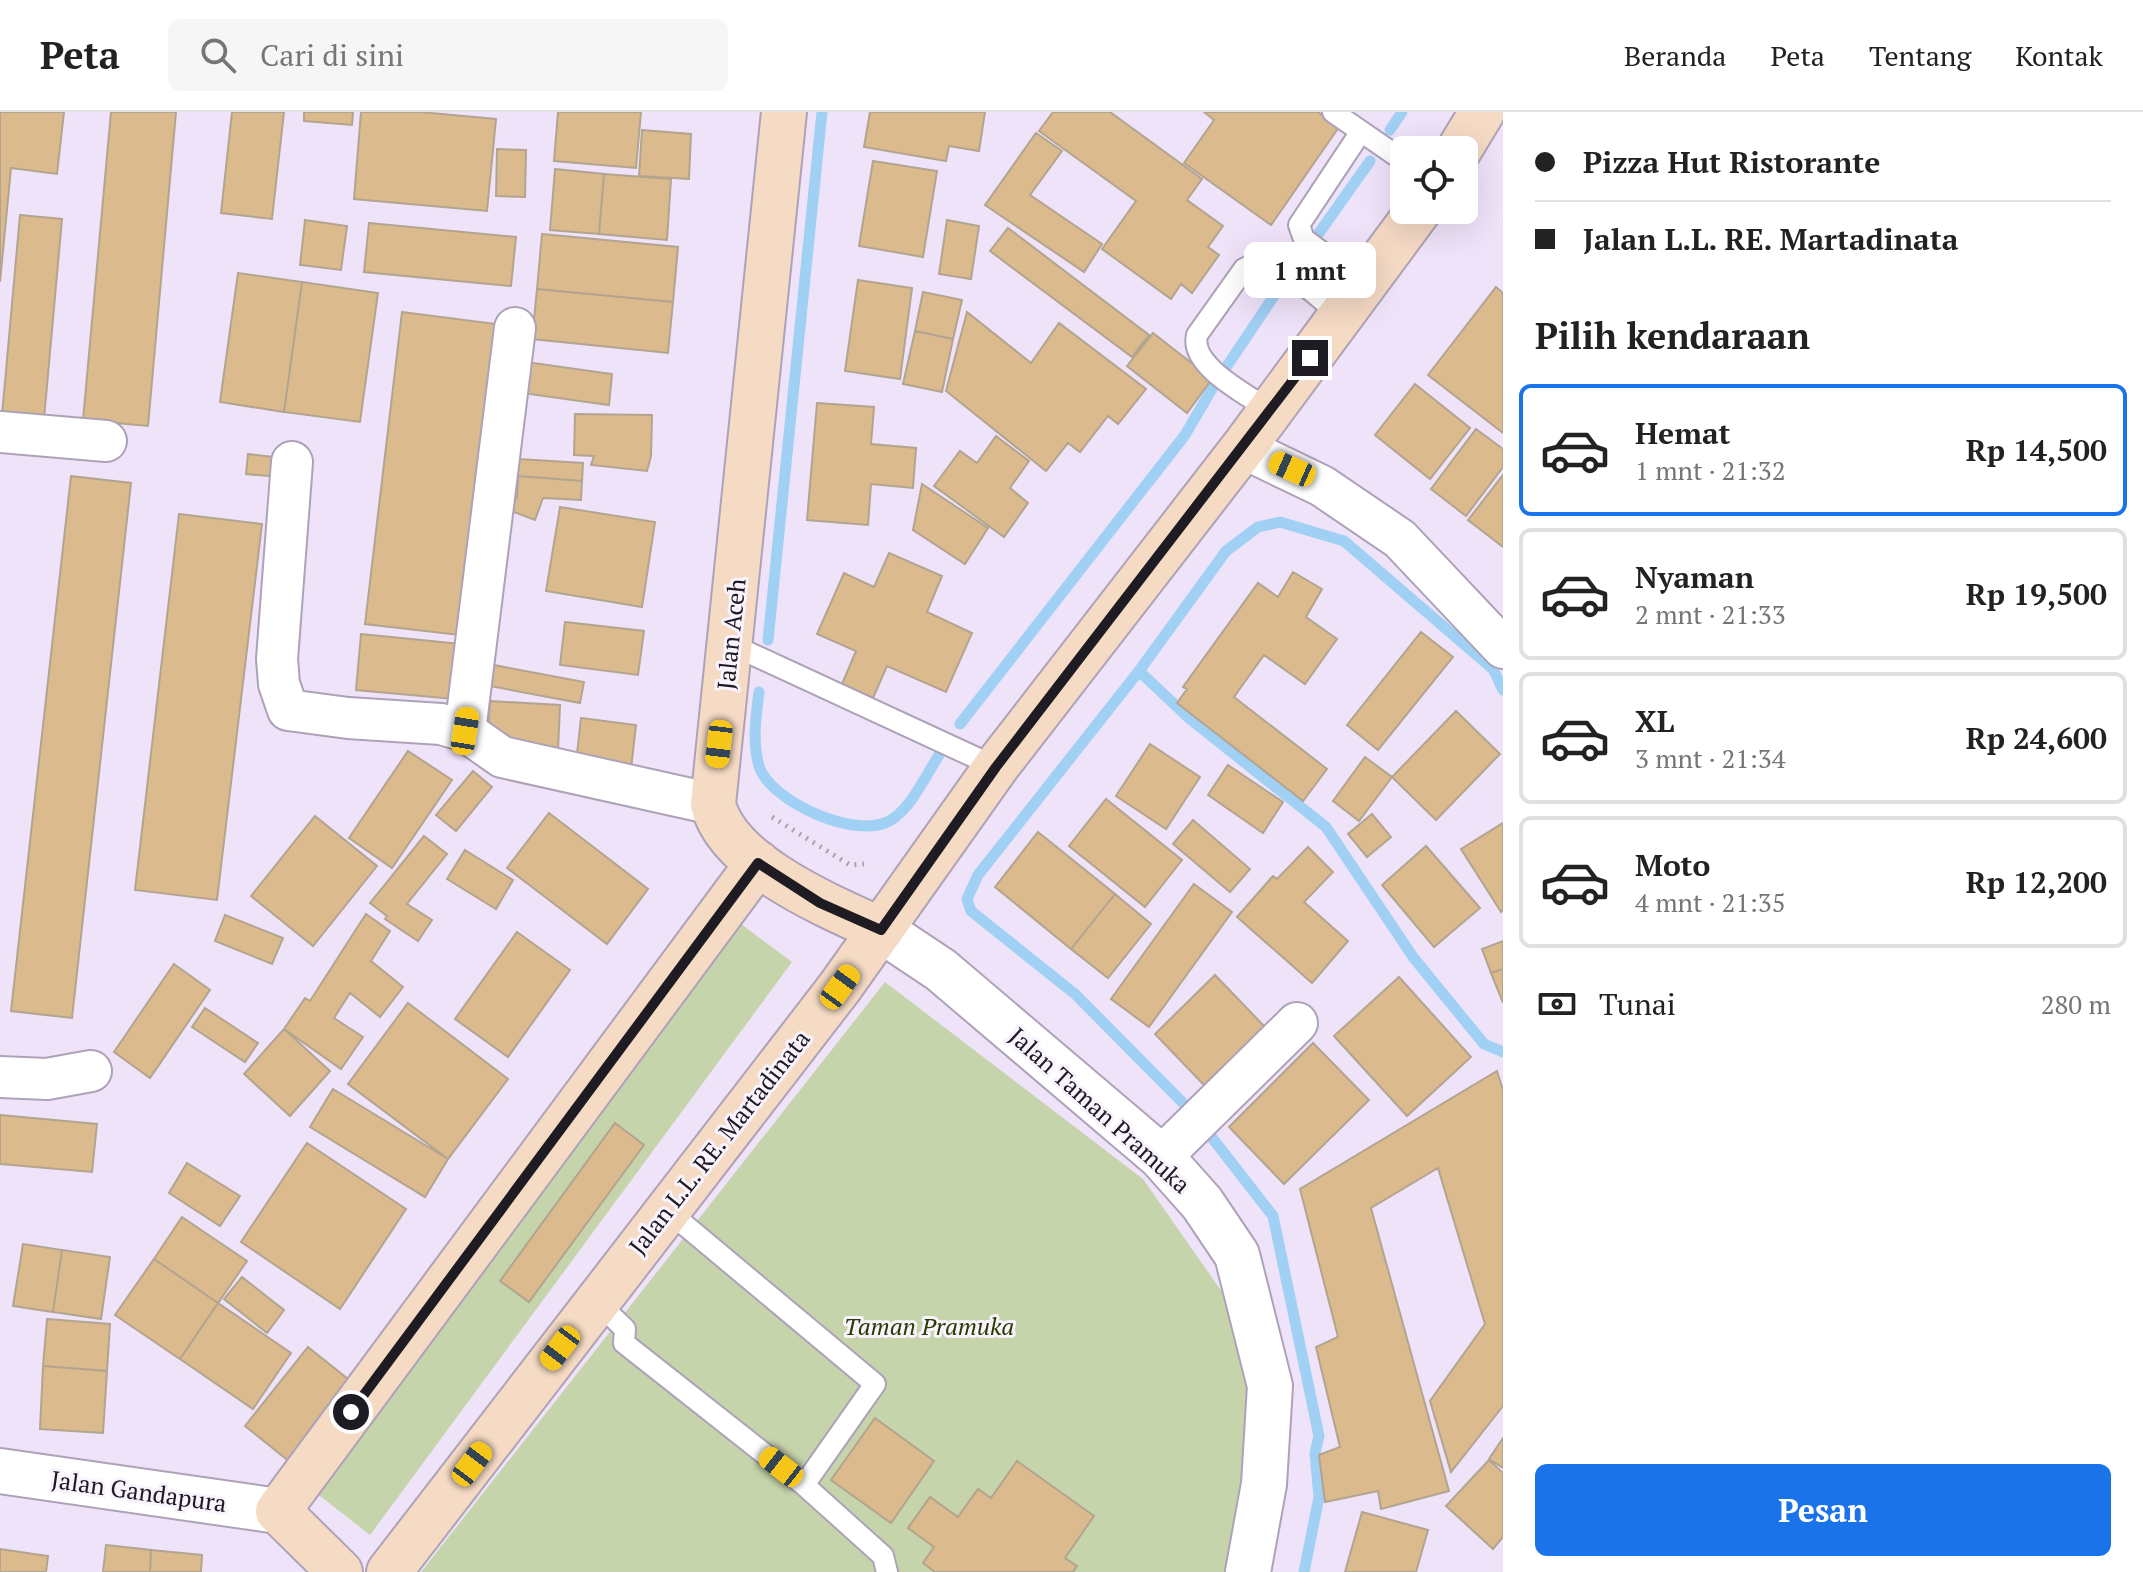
<!DOCTYPE html>
<html lang="id">
<head>
<meta charset="utf-8">
<style>
	body { margin:0; font-family:"PT Serif",serif; background:#f6f6f6; color:#222; height:100vh; display:flex; flex-direction:column; font-size:30px; white-space:nowrap }
	* { box-sizing:border-box; margin:0 }
	p { font-size:26px; color:#767676 }
	.icon { flex:none; width:44px; height:44px; fill:none; stroke:currentColor; stroke-width:2; stroke-linecap:round; stroke-linejoin:round }
	.map { position:relative; flex:1; overflow:hidden }
	.drawer { display:flex; flex-direction:column; background:#fff; width:640px }
	.drawer>* { flex:none }
	.banner { display:grid; align-content:center; height:176px; padding:0 32px; background:#fff }
	.buttons { position:absolute; left:1390px; top:24px; display:grid; gap:16px }
	.buttons a { display:grid; place-items:center; width:88px; height:88px; border-radius:12px; background:#fff; box-shadow:0 8px 32px #0002; font-size:40px }
	.end { position:absolute; width:36px; height:36px; margin:-18px; border:10px solid #1f1b22; background:#fff; box-shadow:0 0 0 4px #fff }
	.from { border-radius:50% }
	.bubble { position:absolute; height:56px; border-radius:12px; background:#fff; box-shadow:0 8px 32px #0002; font-size:26px; font-weight:600; line-height:56px; text-align:center }
	.car { position:absolute; width:24px; height:48px; margin:-24px -12px; border-radius:10px; box-shadow:0 0 6px 2px #0007; background:linear-gradient(#f5c518 24%,#345 0 40%,#f5c518 0 76%,#345 0 86%,#f5c518 0) }
	.banner b { display:flex; align-items:center; gap:28px; height:76px; font-size:30px }
	.banner b+b { border-top:2px solid #e0e0e0 }
	.banner i { width:20px; height:20px; background:#222 }
	ul { padding:0; list-style:none }
	li { display:flex; align-items:center; gap:24px; height:132px; margin:0 16px 12px; padding:0 16px; border:4px solid #e0e0e0; border-radius:12px }
	li div { flex:1 }
	li b { display:block; font-size:30px }
	li em { font-style:normal; font-weight:600 }
	li.selected { border-color:#1a73e8 }
	li>.icon { width:72px; height:72px; stroke-width:1.5 }
	h2 { padding:0 32px; font-size:36px; line-height:96px }
	.pay { display:flex; align-items:center; gap:20px; height:88px; padding:0 32px; font-size:30px }
	.pay p { margin-inline-start:auto }
	.action { display:flex; gap:16px; margin-top:auto; padding:16px 32px }
	.action a { flex:1; height:92px; border-radius:12px; background:#1a73e8; color:#fff; font-size:32px; font-weight:600; line-height:92px; text-align:center }
	header { display:flex; align-items:center; gap:48px; box-sizing:border-box; height:112px; padding:0 40px; background:#fff; border-bottom:2px solid #e0e0e0 }
	header strong { font-size:38px }
	nav { display:flex; gap:44px; margin-inline-start:auto; font-size:28px }
	.search { width:560px; height:72px; background:#f6f6f6; display:flex; align-items:center; gap:20px; box-sizing:border-box; padding:0 28px; border-radius:12px; color:#767676; font-size:30px }
	main { display:flex; flex:1; min-height:0 }
	.map>svg:first-child { display:block }
</style>
</head>
<body>
<header>
<strong>Peta</strong>
<div class="search"><svg class="icon" aria-label="search" viewBox="0 0 24 24"><circle cx="10" cy="10" r="6"/><path d="M15 15l6 6"/></svg>Cari di sini</div>
<nav><a>Beranda</a><a>Peta</a><a>Tentang</a><a>Kontak</a></nav>
</header>
<main>
<div class="map">
<svg width="1503" height="1460" viewBox="0 0 1503 1460">
	<rect width="100%" height="100%" fill="#efe3f9"/>
	<!-- green -->
	<path fill="#c6d4ab" d="M 737,809 L 792,850 L 370,1423 L 315,1380 Z
		M 885,870 L 1143,1067 L 1248,1217 L 1260,1317 L 1237,1460 L 421,1460 Z"/>
	<g fill="none" stroke-linecap="round" stroke-linejoin="round">
		<!-- stream -->
		<path stroke="#a0d0f4" stroke-width="11" d="M 1390,18 L 1402,0
			M 1319,121 L 1370,49
			M 1227,254 L 1284,169
			M 768,528 L 822,0
			M 1139,559 L 1190,607 L 1326,715 L 1413,845 L 1484,932 L 1503,940
			M 759,580 C 756,603 752,630 759,654 C 770,690 858,729 891,708 C 912,695 926,663 939,643
			M 960,612 L 1185,323 L 1216,270
			M 1304,1460 L 1319,1385 L 1315,1341 L 1319,1324 L 1273,1104 L 1192,1000 L 1075,882 L 971,799 L 967,787 L 978,763 L 1139,559 L 1226,439 L 1258,415 L 1280,410 L 1344,429 L 1493,557 L 1503,578"/>
	</g>
	<!-- building -->
	<path fill="#dbba8d" stroke="#b3a490" stroke-width="2" d="M 0,0 L 64,0 L 57,62 L 11,56 L 0,170 Z
		M 111,0 L 176,0 L 148,314 L 83,308 Z
		M 232,0 L 284,0 L 272,107 L 221,101 Z
		M 304,0 L 353,0 L 352,13 L 304,9 Z
		M 361,0 L 420,0 L 496,7 L 487,99 L 354,87 Z
		M 558,0 L 641,0 L 636,56 L 554,49 Z
		M 870,0 L 985,0 L 979,39 L 949,34 L 946,49 L 864,35 Z
		M 1053,0 L 1110,0 L 1202,67 L 1187,88 L 1223,114 L 1208,135 L 1219,143 L 1192,181 L 1181,172 L 1171,187 L 1102,137 L 1136,89 L 1039,19 Z
		M 1204,0 L 1318,0 L 1339,15 L 1271,113 L 1184,51 L 1214,8 Z
		M 642,18 L 691,22 L 689,67 L 639,64 Z
		M 1036,21 L 1062,39 L 1030,83 L 1102,132 L 1084,160 L 985,93 Z
		M 497,37 L 526,38 L 525,85 L 496,84 Z
		M 873,49 L 937,59 L 923,145 L 859,134 Z
		M 555,57 L 604,62 L 599,122 L 550,118 Z
		M 604,62 L 671,67 L 667,128 L 599,122 Z
		M 20,103 L 62,107 L 44,307 L 2,303 Z
		M 305,108 L 347,114 L 341,158 L 300,153 Z
		M 947,108 L 979,114 L 971,167 L 939,162 Z
		M 369,111 L 516,125 L 511,174 L 364,160 Z
		M 1008,116 L 1149,223 L 1132,245 L 990,139 Z
		M 542,122 L 678,135 L 673,190 L 537,177 Z
		M 238,161 L 302,170 L 284,300 L 220,290 Z
		M 858,168 L 912,176 L 900,267 L 845,259 Z
		M 302,170 L 378,181 L 360,310 L 284,300 Z
		M 1496,175 L 1503,181 L 1503,321 L 1428,263 Z
		M 537,177 L 673,190 L 668,241 L 532,227 Z
		M 923,180 L 962,188 L 953,227 L 915,219 Z
		M 402,200 L 504,213 L 468,524 L 365,512 Z
		M 967,200 L 1031,251 L 1059,211 L 1146,277 L 1118,312 L 1108,304 L 1080,340 L 1068,331 L 1046,359 L 946,279 Z
		M 915,219 L 953,227 L 942,280 L 903,272 Z
		M 1153,221 L 1212,267 L 1187,301 L 1127,254 Z
		M 526,250 L 612,262 L 609,293 L 522,281 Z
		M 1415,272 L 1470,316 L 1430,367 L 1375,323 Z
		M 817,291 L 874,295 L 871,332 L 916,336 L 913,376 L 871,372 L 868,413 L 807,408 Z
		M 575,302 L 652,303 L 651,344 L 647,359 L 591,353 L 594,344 L 574,343 Z
		M 1476,317 L 1503,337 L 1503,355 L 1466,404 L 1431,377 Z
		M 996,324 L 1029,349 L 1010,376 L 1028,391 L 1004,425 L 934,374 L 960,339 L 977,351 Z
		M 248,342 L 282,346 L 280,365 L 246,362 Z
		M 518,347 L 583,351 L 582,369 L 518,364 Z
		M 1503,363 L 1503,435 L 1468,408 Z
		M 71,364 L 131,371 L 72,906 L 11,899 Z
		M 518,364 L 582,369 L 581,388 L 543,386 L 535,408 L 511,399 L 517,384 Z
		M 922,372 L 988,416 L 965,452 L 913,418 Z
		M 560,395 L 655,410 L 642,495 L 546,479 Z
		M 179,402 L 262,412 L 217,788 L 135,778 Z
		M 889,441 L 942,464 L 927,500 L 972,521 L 946,580 L 887,554 L 873,586 L 842,572 L 856,539 L 817,522 L 844,461 L 874,475 Z
		M 1293,460 L 1322,477 L 1306,505 L 1337,527 L 1305,572 L 1264,543 L 1234,585 L 1327,657 L 1303,689 L 1177,591 L 1187,577 L 1183,575 L 1258,471 L 1278,485 Z
		M 565,510 L 644,519 L 638,563 L 560,553 Z
		M 1421,520 L 1453,545 L 1378,638 L 1347,613 Z
		M 361,522 L 470,533 L 465,588 L 356,578 Z
		M 494,553 L 584,570 L 580,591 L 490,574 Z
		M 490,589 L 560,593 L 558,639 L 487,635 Z
		M 1456,599 L 1500,642 L 1436,708 L 1392,665 Z
		M 581,606 L 636,613 L 630,666 L 575,660 Z
		M 1150,632 L 1200,665 L 1166,717 L 1116,684 Z
		M 408,639 L 452,668 L 392,756 L 349,726 Z
		M 1365,645 L 1392,665 L 1359,709 L 1333,689 Z
		M 1228,653 L 1283,690 L 1263,721 L 1208,683 Z
		M 473,659 L 492,675 L 456,719 L 436,703 Z
		M 1106,687 L 1182,748 L 1145,795 L 1069,734 Z
		M 549,701 L 648,777 L 607,832 L 507,756 Z
		M 1372,702 L 1391,725 L 1367,745 L 1348,722 Z
		M 315,704 L 377,754 L 313,834 L 251,784 Z
		M 1193,708 L 1250,757 L 1230,780 L 1173,732 Z
		M 1503,711 L 1503,798 L 1501,800 L 1461,737 Z
		M 1038,720 L 1115,782 L 1071,837 L 995,775 Z
		M 424,724 L 447,742 L 407,792 L 432,808 L 418,829 L 385,807 L 387,804 L 370,791 Z
		M 1426,734 L 1480,796 L 1434,835 L 1382,773 Z
		M 1308,735 L 1333,760 L 1304,790 L 1348,829 L 1312,871 L 1237,805 L 1273,764 L 1277,767 Z
		M 465,738 L 513,768 L 496,797 L 447,767 Z
		M 1194,772 L 1232,800 L 1149,915 L 1111,887 Z
		M 1115,782 L 1151,812 L 1108,866 L 1071,837 Z
		M 366,802 L 390,819 L 371,849 L 403,875 L 380,905 L 350,881 L 334,906 L 363,925 L 341,957 L 284,917 L 305,886 L 310,889 Z
		M 225,803 L 283,826 L 272,852 L 215,829 Z
		M 517,820 L 570,858 L 508,945 L 455,907 Z
		M 1503,829 L 1503,857 L 1491,861 L 1482,837 Z
		M 174,852 L 210,878 L 150,966 L 114,940 Z
		M 1503,857 L 1503,891 L 1491,861 Z
		M 1215,863 L 1265,915 L 1204,973 L 1155,922 Z
		M 1399,865 L 1471,945 L 1407,1004 L 1334,924 Z
		M 408,891 L 508,967 L 448,1047 L 348,972 Z
		M 205,896 L 258,931 L 245,950 L 192,915 Z
		M 284,917 L 330,959 L 290,1004 L 244,962 Z
		M 1313,931 L 1369,988 L 1284,1072 L 1229,1015 Z
		M 1497,959 L 1503,978 L 1503,1294 L 1451,1360 L 1430,1289 L 1485,1212 L 1438,1056 L 1371,1096 L 1449,1379 L 1381,1397 L 1378,1379 L 1325,1390 L 1319,1343 L 1340,1335 L 1316,1235 L 1338,1225 L 1300,1077 Z
		M 333,977 L 448,1047 L 425,1085 L 310,1015 Z
		M 0,1003 L 97,1012 L 92,1060 L 0,1052 Z
		M 615,1011 L 644,1033 L 529,1190 L 500,1169 Z
		M 307,1031 L 406,1097 L 340,1197 L 241,1130 Z
		M 187,1051 L 240,1084 L 220,1114 L 169,1081 Z
		M 182,1105 L 247,1149 L 218,1191 L 154,1147 Z
		M 23,1132 L 62,1138 L 53,1200 L 13,1194 Z
		M 62,1138 L 110,1145 L 101,1207 L 53,1200 Z
		M 154,1147 L 218,1191 L 180,1247 L 115,1203 Z
		M 242,1165 L 284,1198 L 267,1221 L 224,1187 Z
		M 218,1191 L 291,1241 L 253,1297 L 180,1247 Z
		M 47,1207 L 110,1212 L 107,1259 L 43,1254 Z
		M 308,1235 L 358,1275 L 295,1354 L 245,1314 Z
		M 43,1254 L 107,1259 L 103,1321 L 40,1317 Z
		M 875,1306 L 934,1349 L 891,1411 L 831,1368 Z
		M 1503,1326 L 1503,1356 L 1489,1347 Z
		M 1489,1348 L 1503,1361 L 1503,1425 L 1493,1437 L 1446,1394 Z
		M 1017,1349 L 1094,1404 L 1065,1446 L 1077,1454 L 1073,1460 L 935,1460 L 923,1451 L 934,1435 L 908,1416 L 930,1385 L 958,1405 L 978,1377 L 991,1386 Z
		M 1362,1400 L 1428,1418 L 1416,1460 L 1345,1460 Z
		M 106,1433 L 151,1438 L 150,1460 L 103,1460 Z
		M 0,1437 L 48,1444 L 46,1460 L 0,1460 Z
		M 151,1438 L 202,1443 L 201,1460 L 150,1460 Z"/>
	<g fill="none" stroke-linecap="round" stroke-linejoin="round">
		<!-- service casing -->
		<g stroke="#ada2b7" stroke-width="24">
			<path id="service" d="M 1333,0 L 1404,49
				M 1360,21 L 1299,113 L 1304,127 L 1365,172
				M 1271,299 C 1248,283 1189,254 1197,223 L 1244,157 L 1258,150 C 1290,157 1316,183 1341,204
				M 730,532 L 996,655
				M 668,1099 L 875,1272 L 804,1373
				M 596,1189 L 625,1217 L 624,1231 L 804,1373 L 883,1444 L 887,1460"/>
		</g>
		<!-- minor casing -->
		<g stroke="#ada2b7" stroke-width="44">
			<path id="minor" d="M 515,216 L 465,619 L 502,645 L 713,692
				M 0,320 L 106,329
				M 1243,336 L 1322,374 L 1400,427 L 1503,536
				M 292,350 L 277,547 L 279,572 L 288,598 L 348,606 L 441,612 L 465,619
				M 0,965 L 47,967 L 91,959
				M 1161,1045 L 1297,911"/>
		</g>
		<!-- tertiary casing -->
		<g stroke="#ada2b7" stroke-width="48">
			<path id="tertiary" d="M 881,818 L 941,858 L 1161,1045 L 1202,1091 L 1237,1143 L 1270,1274 L 1264,1372 L 1248,1460
				M 0,1359 L 278,1399"/>
		</g>
		<!-- secondary casing -->
		<g stroke="#ada2b7" stroke-width="48">
			<path id="secondary" d="M 784,0 L 713,692 C 727,752 828,794 881,818
				M 1459,38 L 1482,0
				M 340,1460 L 278,1399 L 758,751
				M 389,1460 L 840,875 L 996,655 L 1243,336 L 1419,98"/>
		</g>
		<!-- path -->
		<path stroke="#aaa1b2" stroke-width="5" stroke-dasharray="2 6" stroke-linecap="butt" d="M 772,705 L 850,753 L 864,752"/>
		<!-- service -->
		<use href="#service" stroke="#fff" stroke-width="20"/>
		<!-- minor -->
		<use href="#minor" stroke="#fff" stroke-width="40"/>
		<!-- tertiary -->
		<use href="#tertiary" stroke="#fff" stroke-width="44"/>
		<!-- secondary -->
		<use href="#secondary" stroke="#f5dac4" stroke-width="44"/>
	</g>
	<g fill="none" stroke-linecap="round" stroke-linejoin="round">
		<!-- route -->
		<path stroke="#1f1b22" stroke-width="10" d="M 351,1300 L 758,751 L 820,791 L 881,818 L 996,655 L 1310,246"/>
	</g>
	<g text-anchor="middle" dominant-baseline="central" stroke-width="6" stroke-linejoin="round" paint-order="stroke">
		<!-- street labels -->
		<g font-size="24" fill="#1f1b22" stroke="#f8f3fc">
			<text transform="translate(731 522) rotate(-84)">Jalan Aceh</text>
			<text transform="translate(1100 998) rotate(42)">Jalan Taman Pramuka</text>
			<text transform="translate(719 1030) rotate(-52)">Jalan L.L. RE. Martadinata</text>
			<text transform="translate(139 1379) rotate(8)">Jalan Gandapura</text>
		</g>
		<!-- park labels -->
		<g font-size="24" font-style="italic" fill="#2c3900" stroke="#f8f3fc">
			<text x="929" y="1214">Taman Pramuka</text>
		</g>
	</g>
</svg>
<div class="buttons">
<a><svg class="icon" aria-label="locate" viewBox="0 0 24 24"><circle cx="12" cy="12" r="6"/><path d="M12 2v4M12 18v4M2 12h4M18 12h4"/></svg></a>
</div>
<i class="end from" style="left:351px;top:1300px"></i>
<i class="end" style="left:1310px;top:246px"></i>
<div class="bubble" style="left:1244px;top:130px;width:132px">1 mnt</div>
<i class="car" style="left:1292px;top:357px;rotate:294deg"></i>
<i class="car" style="left:465px;top:619px;rotate:9deg"></i>
<i class="car" style="left:719px;top:632px;rotate:187deg"></i>
<i class="car" style="left:840px;top:875px;rotate:36deg"></i>
<i class="car" style="left:560px;top:1236px;rotate:217deg"></i>
<i class="car" style="left:472px;top:1352px;rotate:37deg"></i>
<i class="car" style="left:781px;top:1355px;rotate:308deg"></i>
</div>
<section class="drawer">
<div class="banner">
<b><i class="from"></i>Pizza Hut Ristorante</b>
<b><i></i>Jalan L.L. RE. Martadinata</b>
</div>
<h2>Pilih kendaraan</h2>
<ul>
<li class="selected"><svg class="icon" aria-label="car" viewBox="0 0 24 24"><path d="M5 17H2v-5l4-1 3-4h7l3 4 3 1v5h-3M9 17h6M6 11h13"/><circle cx="7" cy="17" r="2"/><circle cx="17" cy="17" r="2"/></svg><div><b>Hemat</b><p>1 mnt · 21:32</p></div><em>Rp 14,500</em></li>
<li><svg class="icon" aria-label="car" viewBox="0 0 24 24"><path d="M5 17H2v-5l4-1 3-4h7l3 4 3 1v5h-3M9 17h6M6 11h13"/><circle cx="7" cy="17" r="2"/><circle cx="17" cy="17" r="2"/></svg><div><b>Nyaman</b><p>2 mnt · 21:33</p></div><em>Rp 19,500</em></li>
<li><svg class="icon" aria-label="car" viewBox="0 0 24 24"><path d="M5 17H2v-5l4-1 3-4h7l3 4 3 1v5h-3M9 17h6M6 11h13"/><circle cx="7" cy="17" r="2"/><circle cx="17" cy="17" r="2"/></svg><div><b>XL</b><p>3 mnt · 21:34</p></div><em>Rp 24,600</em></li>
<li><svg class="icon" aria-label="car" viewBox="0 0 24 24"><path d="M5 17H2v-5l4-1 3-4h7l3 4 3 1v5h-3M9 17h6M6 11h13"/><circle cx="7" cy="17" r="2"/><circle cx="17" cy="17" r="2"/></svg><div><b>Moto</b><p>4 mnt · 21:35</p></div><em>Rp 12,200</em></li>
</ul>
<div class="pay"><svg class="icon" aria-label="cash" viewBox="0 0 24 24"><path d="M3 7h18v10H3z"/><circle cx="12" cy="12" r="2"/></svg>Tunai<p>280 m</p></div>
<div class="action"><a>Pesan</a></div>
</section>
</main>
</body>
</html>
